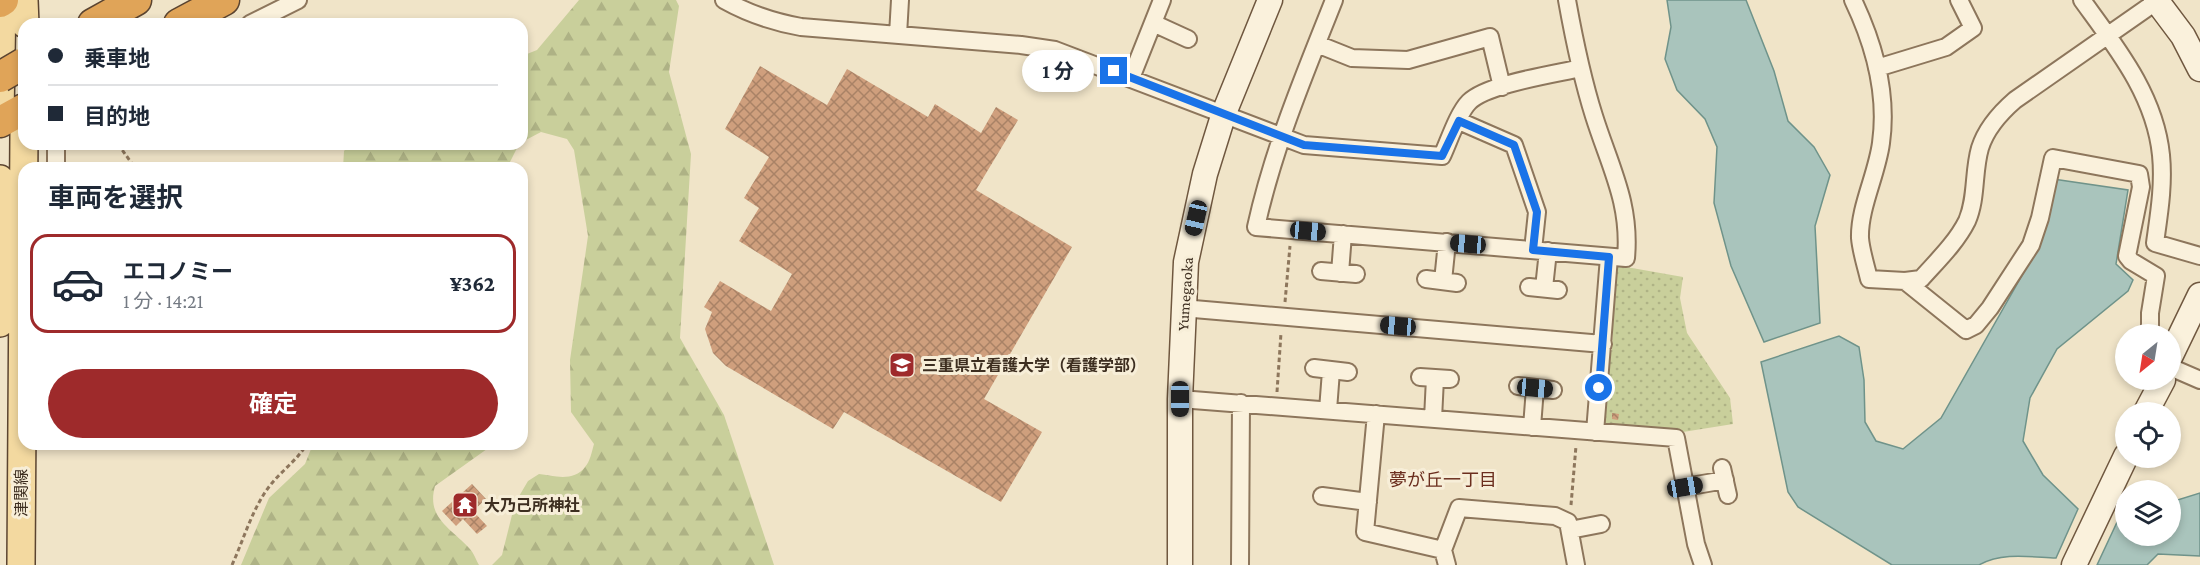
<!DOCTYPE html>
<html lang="ja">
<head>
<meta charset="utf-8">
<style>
	body { margin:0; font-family:"Crimson Pro","Noto Sans JP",serif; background:#f6f6f7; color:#1f2937; height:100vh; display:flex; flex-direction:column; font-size:22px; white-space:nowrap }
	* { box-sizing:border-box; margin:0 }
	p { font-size:20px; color:#747a83 }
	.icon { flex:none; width:33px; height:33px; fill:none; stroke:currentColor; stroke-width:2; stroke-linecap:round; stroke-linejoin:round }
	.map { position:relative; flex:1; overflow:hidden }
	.drawer { position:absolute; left:18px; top:162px; width:510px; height:288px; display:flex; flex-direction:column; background:#fff; border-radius:18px; box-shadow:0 3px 9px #0003 }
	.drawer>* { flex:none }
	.banner { position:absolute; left:18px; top:18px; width:510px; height:132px; border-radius:18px; box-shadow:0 3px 9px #0003; display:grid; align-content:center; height:132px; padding:0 30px; background:#fff }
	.needle { width:39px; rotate:210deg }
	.fabs { position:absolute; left:2115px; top:324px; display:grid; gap:12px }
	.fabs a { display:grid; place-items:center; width:66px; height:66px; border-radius:50%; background:#fff; box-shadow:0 3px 9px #0003; font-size:30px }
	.end { position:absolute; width:27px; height:27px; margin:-14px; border:8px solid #1a73e8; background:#fff; box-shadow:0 0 0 3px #fff }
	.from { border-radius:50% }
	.bubble { position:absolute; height:42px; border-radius:21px; background:#fff; box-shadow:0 3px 9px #0003; font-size:20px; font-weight:700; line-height:42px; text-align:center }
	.car { position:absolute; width:18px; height:36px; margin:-18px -9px; border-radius:8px; box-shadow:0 0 4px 2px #0007; background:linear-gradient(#222 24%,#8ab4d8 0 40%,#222 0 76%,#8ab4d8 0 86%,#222 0) }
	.banner b { display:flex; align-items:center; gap:21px; height:57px; font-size:22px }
	.banner b+b { border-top:2px solid #e0e1e3 }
	.banner i { width:15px; height:15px; background:#1f2937 }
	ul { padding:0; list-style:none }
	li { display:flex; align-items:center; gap:18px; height:99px; margin:0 12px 9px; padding:0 18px; border:3px solid transparent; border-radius:18px }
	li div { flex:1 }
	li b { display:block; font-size:22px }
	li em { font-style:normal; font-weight:700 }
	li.selected { border-color:#9e2a2b }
	li>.icon { width:54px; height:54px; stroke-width:1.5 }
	h2 { padding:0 30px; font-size:27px; line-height:72px }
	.button { display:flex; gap:12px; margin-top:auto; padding:12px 30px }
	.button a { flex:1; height:69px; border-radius:36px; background:#9e2a2b; color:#fff; font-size:24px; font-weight:700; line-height:69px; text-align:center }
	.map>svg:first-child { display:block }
</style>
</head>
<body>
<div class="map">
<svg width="2200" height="565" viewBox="0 0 2200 565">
	<defs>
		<pattern id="forest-firs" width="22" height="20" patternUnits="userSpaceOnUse" patternTransform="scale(1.5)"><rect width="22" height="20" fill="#c9cf9b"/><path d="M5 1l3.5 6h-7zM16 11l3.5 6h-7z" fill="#aeb285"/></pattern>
		<pattern id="park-dots" width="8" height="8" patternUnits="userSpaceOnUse" patternTransform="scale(1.5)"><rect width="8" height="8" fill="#c9cf9b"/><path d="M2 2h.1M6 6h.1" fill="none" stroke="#aeb285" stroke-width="1.8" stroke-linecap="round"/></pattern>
		<pattern id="building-cross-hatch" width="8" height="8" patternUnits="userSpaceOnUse" patternTransform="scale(1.5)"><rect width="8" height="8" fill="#cf9f7d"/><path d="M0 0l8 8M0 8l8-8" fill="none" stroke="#a98266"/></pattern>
	</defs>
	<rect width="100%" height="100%" fill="#f0e4c8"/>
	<!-- forest -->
	<path fill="url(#forest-firs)" d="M 579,0 L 676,0 L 679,6 L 669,72 L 691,154 L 680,338 L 724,415 L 774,565 L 492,565 L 502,555 L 515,503 L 528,481 L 539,474 C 554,476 574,482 585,467 C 590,462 592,451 594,444 L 571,412 L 570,360 L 588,236 L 574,150 L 567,139 L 541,132 L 522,142 L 522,56 L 537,50 Z
		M 350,144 L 519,144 L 507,168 L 343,168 L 344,151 Z
		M 313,444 L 494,444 L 435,486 C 426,518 451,528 469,548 C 474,553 476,560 479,565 L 241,565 L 269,498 L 305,464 Z"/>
	<!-- park -->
	<path fill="url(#park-dots)" d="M 1615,265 L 1683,277 L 1680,298 L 1687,333 L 1730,398 L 1733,424 L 1683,432 L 1603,426 L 1606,366 L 1611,354 L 1613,334 L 1609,322 Z"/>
	<!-- water -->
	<path fill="#a9c4bc" stroke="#6f938a" stroke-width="1.5" d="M 1667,0 L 1746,0 L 1774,71 L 1788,121 L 1814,147 L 1830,175 L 1815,226 L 1820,323 L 1764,342 L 1731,266 L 1714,203 L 1717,147 L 1705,119 L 1677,90 L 1665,59 L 1671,27 Z
		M 2053,179 L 2128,190 L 2116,264 L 2133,280 L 2128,291 L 2057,349 L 2030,398 L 2023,441 L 2043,475 L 2078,509 L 2056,558 C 2030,557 2002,552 1979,565 L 1892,565 L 1798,507 L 1788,492 L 1761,362 L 1839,336 L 1859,347 L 1864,380 L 1865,422 L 1876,441 L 1903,449 L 1941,418 L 2041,242 Z
		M 2200,493 L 2200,556 L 2158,554 L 2147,565 L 2097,565 L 2119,518 L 2125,521 L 2126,536 L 2170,536 L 2171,502 Z"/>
	<!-- building -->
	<path fill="url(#building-cross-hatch)" d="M 760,66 L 827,105 L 847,69 L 928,117 L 935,104 L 981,133 L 996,107 L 1018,120 L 976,190 L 1072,247 L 984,399 L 1042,432 L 1001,502 L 844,412 L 833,429 L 726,366 L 713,353 L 705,329 L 712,312 L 704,307 L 720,281 L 771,311 L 792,274 L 739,241 L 759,208 L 744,198 L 769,157 L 725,129 Z
		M 1612,413 L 1619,414 L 1618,420 L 1612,419 Z
		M 472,484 L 486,499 L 473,511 L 487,526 L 477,534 L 463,519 L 456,526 L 442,511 Z"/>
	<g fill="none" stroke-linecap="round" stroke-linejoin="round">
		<!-- street casing -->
		<g stroke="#8d765c" stroke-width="20">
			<path id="street" d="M 724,0 C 749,14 773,22 801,27 L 1021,45 L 1055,50 L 1304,145 L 1442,156 C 1449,141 1458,113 1469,102 C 1487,84 1555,74 1581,68
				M 1334,0 C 1304,76 1274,146 1256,227 L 1626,258 C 1631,203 1610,167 1594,116 C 1582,78 1574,39 1567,0
				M 1853,0 C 1874,44 1888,93 1881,143 C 1877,174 1859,208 1860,238 C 1861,251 1866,266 1869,279 L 1905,281 L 1921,279 C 1937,261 1956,243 1967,221 C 1977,198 1973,172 1980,148 C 1986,129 2000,113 2015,100 L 2157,1
				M 2082,0 C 2116,47 2155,95 2161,155 C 2164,185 2159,214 2155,243 L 2200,256
				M 1153,23 L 1188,39
				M 250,24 L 298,0
				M 898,35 L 900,0
				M 1317,44 L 1352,58 L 1408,60 L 1490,37 L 1502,87
				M 1877,68 L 1946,47 L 1973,28 L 1959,0
				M 1131,78 L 1162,0
				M 1459,121 L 1514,145 L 1537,212 L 1533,250
				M 56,168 L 56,144
				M 1321,271 L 1356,274
				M 1340,273 L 1343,234
				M 1426,279 L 1457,283
				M 1443,281 L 1447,242
				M 1905,281 L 1966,330 L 1976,325 L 1990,308 L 2031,245 L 2040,218 L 2053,158 L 2139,174 L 2141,187 L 2127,256 L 2131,261 L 2156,276 L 2150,313 L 2150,334
				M 1529,287 L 1558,290
				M 1544,288 L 1548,251
				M 1182,308 L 1603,344
				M 2170,367 L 2200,380
				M 1314,368 L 1348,372
				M 1420,377 L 1450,379
				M 1518,386 L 1553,390
				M 1180,399 L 1676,438 L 1696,544 L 1703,565
				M 1328,410 L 1331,371
				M 1376,414 L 1365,532 L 1443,550 L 1447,565
				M 1433,419 L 1435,378
				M 1532,427 L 1535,388
				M 1595,432 L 1609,257
				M 1722,468 L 1728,495
				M 1685,487 L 1725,480
				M 1322,496 L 1368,502
				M 1570,530 L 1601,524
				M 1443,550 L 1459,508 L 1555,516 L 1568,522 L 1576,565
				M 1240,565 L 1241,403"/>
		</g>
		<!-- secondary casing -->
		<g stroke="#6f573f" stroke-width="27">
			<path id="secondary" d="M 2156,0 L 2183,36 L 2200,69
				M 2170,357 L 2200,295
				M 2146,412 L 2163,380
				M 1180,565 L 1180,399 L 1186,262 L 1205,174 L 1224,113 L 1270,0
				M 2074,565 L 2126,456"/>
		</g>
		<!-- primary casing -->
		<g stroke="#5b4430" stroke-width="30">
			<path id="primary" d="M 24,0 L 25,24
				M 0,116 L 2,0
				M 0,179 L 0,323
				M 21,565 L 24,133"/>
		</g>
		<!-- highway casing -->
		<g stroke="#5b4430" stroke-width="33">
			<path id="highway" d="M 0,2 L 3,0
				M 93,24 L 136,0
				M 179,24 L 224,0
				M 0,122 L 24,109"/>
		</g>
		<!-- path -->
		<path stroke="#8d765c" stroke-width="3" stroke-dasharray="4.5 3" stroke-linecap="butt" d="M 118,144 L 135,168
			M 1285,302 L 1290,246
			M 1277,392 L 1281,333
			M 1571,505 L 1576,446
			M 232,565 C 243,541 251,513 266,491 C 278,473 295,463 307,444"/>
		<!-- street -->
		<use href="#street" stroke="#faf1dc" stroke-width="16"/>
		<!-- secondary -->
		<use href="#secondary" stroke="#faf1dc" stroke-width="24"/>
		<!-- primary -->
		<use href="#primary" stroke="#f3d9a0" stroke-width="27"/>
		<!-- highway -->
		<use href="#highway" stroke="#e0a458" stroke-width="30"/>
		<!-- highway-bridge casing -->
		<g stroke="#5b4430" stroke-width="33" stroke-linecap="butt">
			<path id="highway-bridge" d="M 0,77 L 24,63"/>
		</g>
		<!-- highway-bridge -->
		<use href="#highway-bridge" stroke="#e0a458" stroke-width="30"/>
	</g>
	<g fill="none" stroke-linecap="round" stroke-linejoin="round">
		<!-- route -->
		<path stroke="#1a73e8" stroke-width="8" d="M 1114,71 L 1304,145 L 1442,156 L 1459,121 L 1514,145 L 1537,212 L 1533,250 L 1609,257 L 1599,388"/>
	</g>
	<!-- icons -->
	<defs>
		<g id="university-square" transform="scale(1.35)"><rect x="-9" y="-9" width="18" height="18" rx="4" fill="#9e2a2b" stroke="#f7eed8"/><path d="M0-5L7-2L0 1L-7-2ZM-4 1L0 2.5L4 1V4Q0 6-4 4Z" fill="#fff"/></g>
		<g id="temple-square" transform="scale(1.35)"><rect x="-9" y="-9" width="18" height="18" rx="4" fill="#9e2a2b" stroke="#f7eed8"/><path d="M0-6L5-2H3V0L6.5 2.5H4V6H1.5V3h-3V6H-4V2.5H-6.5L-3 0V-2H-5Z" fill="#fff"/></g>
	</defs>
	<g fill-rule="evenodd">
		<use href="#university-square" x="902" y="365"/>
		<use href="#temple-square" x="465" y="505"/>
	</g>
	<g text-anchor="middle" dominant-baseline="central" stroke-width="6" stroke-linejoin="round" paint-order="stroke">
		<!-- street labels -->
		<g font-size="16" fill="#3d2e20" stroke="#f7eed8">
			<text transform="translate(1185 294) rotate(-86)">Yumegaoka</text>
			<text transform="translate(21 493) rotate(-90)">津関線</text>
		</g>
		<!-- poi labels -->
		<g font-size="16" font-weight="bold" fill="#3d2e20" stroke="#f7eed8" text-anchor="start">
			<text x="922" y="365">三重県立看護大学（看護学部）</text>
			<text x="484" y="505">大乃己所神社</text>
		</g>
		<!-- neighbourhood labels -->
		<g font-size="18" fill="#6b2e1e" stroke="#f7eed8">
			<text x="1443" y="480">夢が丘一丁目</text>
		</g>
	</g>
</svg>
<div class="fabs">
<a><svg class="needle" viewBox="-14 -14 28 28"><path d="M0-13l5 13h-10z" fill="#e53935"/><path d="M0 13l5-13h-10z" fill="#747a83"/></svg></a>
<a><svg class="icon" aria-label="locate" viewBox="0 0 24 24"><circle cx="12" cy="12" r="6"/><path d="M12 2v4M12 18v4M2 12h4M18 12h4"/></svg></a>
<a><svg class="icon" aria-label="layers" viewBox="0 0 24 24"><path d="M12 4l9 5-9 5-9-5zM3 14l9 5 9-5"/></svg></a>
</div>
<i class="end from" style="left:1599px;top:388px"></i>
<i class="end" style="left:1114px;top:71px"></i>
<div class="bubble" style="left:1022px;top:50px;width:72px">1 分</div>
<i class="car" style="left:1196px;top:218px;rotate:193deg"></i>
<i class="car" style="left:1308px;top:231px;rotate:95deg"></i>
<i class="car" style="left:1468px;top:244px;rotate:275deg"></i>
<i class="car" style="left:1398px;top:326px;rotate:275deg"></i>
<i class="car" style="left:1535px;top:388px;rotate:95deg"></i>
<i class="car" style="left:1180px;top:399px;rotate:180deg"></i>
<i class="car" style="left:1685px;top:487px;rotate:81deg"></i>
<div class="banner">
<b><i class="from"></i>乗車地</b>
<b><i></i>目的地</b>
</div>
<section class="drawer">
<h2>車両を選択</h2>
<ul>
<li class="selected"><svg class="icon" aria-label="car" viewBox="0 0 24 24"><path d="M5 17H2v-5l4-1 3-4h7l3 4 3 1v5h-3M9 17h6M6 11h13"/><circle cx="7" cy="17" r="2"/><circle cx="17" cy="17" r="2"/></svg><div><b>エコノミー</b><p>1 分 · 14:21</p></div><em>¥362</em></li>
</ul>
<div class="button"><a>確定</a></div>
</section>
</div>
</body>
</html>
